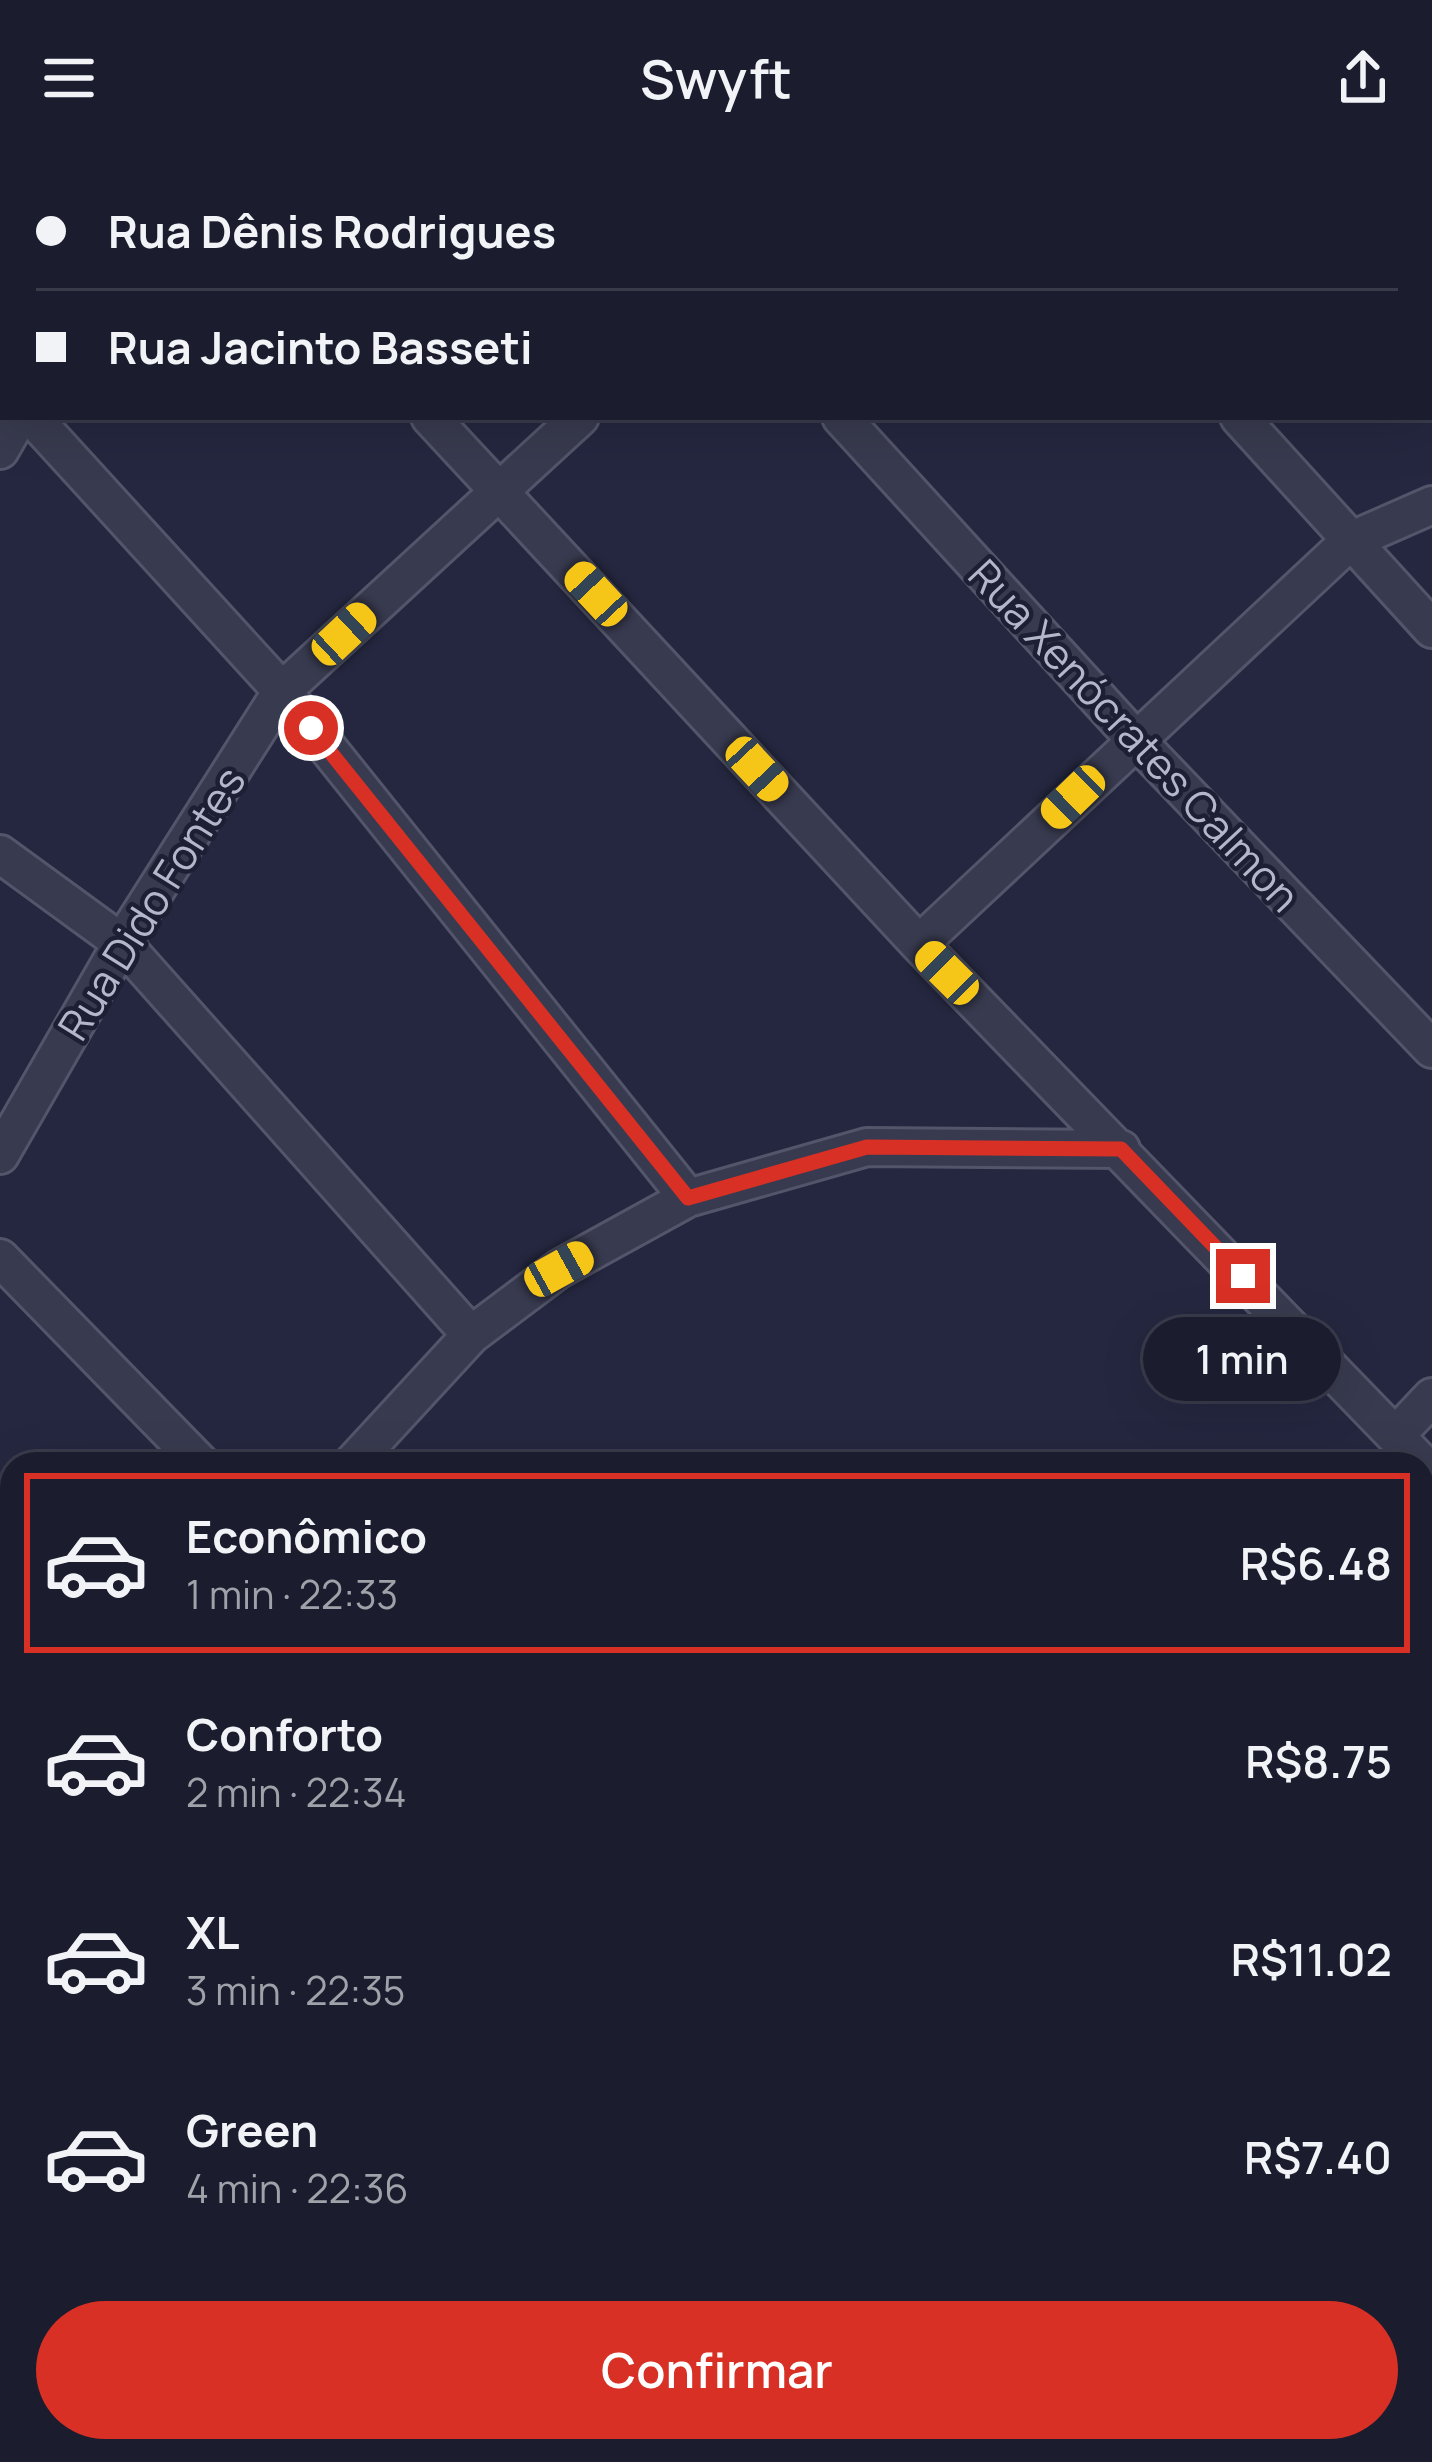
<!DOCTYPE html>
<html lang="pt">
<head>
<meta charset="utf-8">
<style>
	body { margin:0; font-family:Manrope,sans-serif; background:#282a3b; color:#f1f3f6; height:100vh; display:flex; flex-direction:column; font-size:45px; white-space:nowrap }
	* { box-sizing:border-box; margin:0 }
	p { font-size:39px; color:#a0a2aa }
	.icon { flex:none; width:66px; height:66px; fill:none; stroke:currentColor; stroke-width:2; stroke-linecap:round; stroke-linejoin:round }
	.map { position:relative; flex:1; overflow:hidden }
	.details { position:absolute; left:0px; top:1296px; width:1434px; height:1011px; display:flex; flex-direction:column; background:#1b1d2f; border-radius:36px 36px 0 0; box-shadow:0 12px 48px #0002,0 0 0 3px #393b4b }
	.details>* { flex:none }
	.guide { position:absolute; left:0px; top:0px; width:1434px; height:264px; box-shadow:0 12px 48px #0002,0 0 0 3px #393b4b; display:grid; align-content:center; height:264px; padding:0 36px; background:#1b1d2f }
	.end { position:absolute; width:54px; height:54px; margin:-27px; border:15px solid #d93025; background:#fff; box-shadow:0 0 0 6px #fff }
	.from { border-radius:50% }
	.bubble { position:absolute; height:84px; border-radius:42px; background:#1b1d2f; box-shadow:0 12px 48px #0002,0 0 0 3px #393b4b; font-size:39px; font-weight:600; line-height:84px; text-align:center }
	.car { position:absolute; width:36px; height:72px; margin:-36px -18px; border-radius:15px; box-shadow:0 0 9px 3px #0007; background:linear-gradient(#f5c518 24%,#345 0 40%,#f5c518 0 76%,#345 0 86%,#f5c518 0) }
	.guide b { display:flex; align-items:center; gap:42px; height:114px; font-size:45px }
	.guide b+b { border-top:3px solid #393b4b }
	.guide i { width:30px; height:30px; background:#f1f3f6 }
	ul { padding:21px 0 0; list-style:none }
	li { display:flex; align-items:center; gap:36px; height:180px; margin:0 24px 18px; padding:0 12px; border:6px solid transparent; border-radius:0px }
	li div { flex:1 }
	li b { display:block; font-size:45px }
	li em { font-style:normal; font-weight:600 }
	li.current { border-color:#d93025 }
	li>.icon { width:108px; height:108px; stroke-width:1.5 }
	.action { display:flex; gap:24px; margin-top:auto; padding:24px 36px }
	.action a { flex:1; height:138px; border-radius:72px; background:#d93025; color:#fff; font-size:48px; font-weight:600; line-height:138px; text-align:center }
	header { display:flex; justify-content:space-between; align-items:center; height:156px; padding:0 36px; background:#1b1d2f; font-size:54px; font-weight:600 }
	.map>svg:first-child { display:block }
</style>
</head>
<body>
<header><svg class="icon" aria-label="menu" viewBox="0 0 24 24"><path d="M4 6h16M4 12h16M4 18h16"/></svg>Swyft<svg class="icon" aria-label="share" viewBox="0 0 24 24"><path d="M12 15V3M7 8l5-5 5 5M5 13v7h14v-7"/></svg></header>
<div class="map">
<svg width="1432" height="2306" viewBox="0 0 1432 2306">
	<rect width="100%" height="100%" fill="#24273f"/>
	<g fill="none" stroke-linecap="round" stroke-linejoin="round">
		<!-- stream -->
		<path stroke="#363b64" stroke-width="12" d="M 1422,2046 L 1432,2052
			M 1091,2295 L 1096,2306"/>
		<!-- minor casing -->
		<g stroke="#53556a" stroke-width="42">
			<path id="minor" d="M 181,0 L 184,3
				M 601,0 L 604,3
				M 1005,0 L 1007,3
				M 252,3 L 255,0
				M 874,3 L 877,0
				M 0,228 L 3,231
				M 32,261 L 282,535 L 688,1042
				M 430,261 L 919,788 L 1432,1318
				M 841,261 L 1135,583 L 1432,893
				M 1239,261 L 1432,473
				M 0,294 L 19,261
				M 0,698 L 122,787 L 471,1179
				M 919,788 L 1350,385 L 1432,349
				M 0,999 L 122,787 L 282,535 L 580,261
				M 0,1102 L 201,1308
				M 1395,1280 L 1432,1241
				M 352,1308 L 471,1179 L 559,1113 L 688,1042 L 867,991 L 1121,993
				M 0,1494 L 12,1507
				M 0,1563 L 12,1557
				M 638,2295 L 644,2306
				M 342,2306 L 358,2295"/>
		</g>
		<!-- major casing -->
		<g stroke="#414358" stroke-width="42">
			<path id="major" d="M 1422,1755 L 1432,1766
				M 0,2040 L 12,2036"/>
		</g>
		<!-- minor -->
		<use href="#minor" stroke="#383a4f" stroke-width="36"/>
		<!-- major -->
		<use href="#major" stroke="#56596f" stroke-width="36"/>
	</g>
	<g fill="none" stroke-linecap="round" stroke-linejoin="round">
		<!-- route -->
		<path stroke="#d93025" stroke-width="15" d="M 311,572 L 688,1042 L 867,991 L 1121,993 L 1243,1120"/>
	</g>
	<g text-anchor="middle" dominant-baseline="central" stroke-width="9" stroke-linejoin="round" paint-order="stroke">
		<!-- street labels -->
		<g font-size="42" fill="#b4b6ca" stroke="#1d1f34">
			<text transform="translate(1135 579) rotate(47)">Rua Xenócrates Calmon</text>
			<text transform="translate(151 747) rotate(-58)">Rua Dido Fontes</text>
		</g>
	</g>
</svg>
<i class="end from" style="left:311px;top:572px"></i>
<i class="end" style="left:1243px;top:1120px"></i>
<div class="bubble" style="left:1143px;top:1161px;width:198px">1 min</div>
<i class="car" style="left:596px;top:438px;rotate:317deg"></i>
<i class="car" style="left:344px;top:478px;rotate:47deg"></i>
<i class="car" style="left:757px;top:613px;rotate:137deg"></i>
<i class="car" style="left:1073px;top:641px;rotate:226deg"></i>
<i class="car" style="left:947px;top:817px;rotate:315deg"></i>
<i class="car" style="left:559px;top:1113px;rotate:61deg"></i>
<div class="guide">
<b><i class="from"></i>Rua Dênis Rodrigues</b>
<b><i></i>Rua Jacinto Basseti</b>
</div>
<section class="details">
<ul>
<li class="current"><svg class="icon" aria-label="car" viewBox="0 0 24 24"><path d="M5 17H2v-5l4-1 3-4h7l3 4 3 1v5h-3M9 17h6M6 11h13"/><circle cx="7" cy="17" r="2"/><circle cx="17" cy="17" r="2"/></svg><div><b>Econômico</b><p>1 min · 22:33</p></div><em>R$6.48</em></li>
<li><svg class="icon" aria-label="car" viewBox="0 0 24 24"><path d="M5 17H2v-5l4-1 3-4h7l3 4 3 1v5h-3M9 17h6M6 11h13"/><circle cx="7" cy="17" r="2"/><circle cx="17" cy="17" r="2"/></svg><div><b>Conforto</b><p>2 min · 22:34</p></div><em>R$8.75</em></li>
<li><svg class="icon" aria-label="car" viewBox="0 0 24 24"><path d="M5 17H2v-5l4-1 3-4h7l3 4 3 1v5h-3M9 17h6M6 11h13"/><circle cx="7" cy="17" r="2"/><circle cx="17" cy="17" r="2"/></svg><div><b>XL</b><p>3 min · 22:35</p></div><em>R$11.02</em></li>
<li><svg class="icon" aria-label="car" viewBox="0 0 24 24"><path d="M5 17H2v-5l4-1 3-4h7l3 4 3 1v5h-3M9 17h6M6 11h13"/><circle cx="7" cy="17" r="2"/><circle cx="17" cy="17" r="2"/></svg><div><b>Green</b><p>4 min · 22:36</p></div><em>R$7.40</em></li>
</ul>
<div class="action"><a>Confirmar</a></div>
</section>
</div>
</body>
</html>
